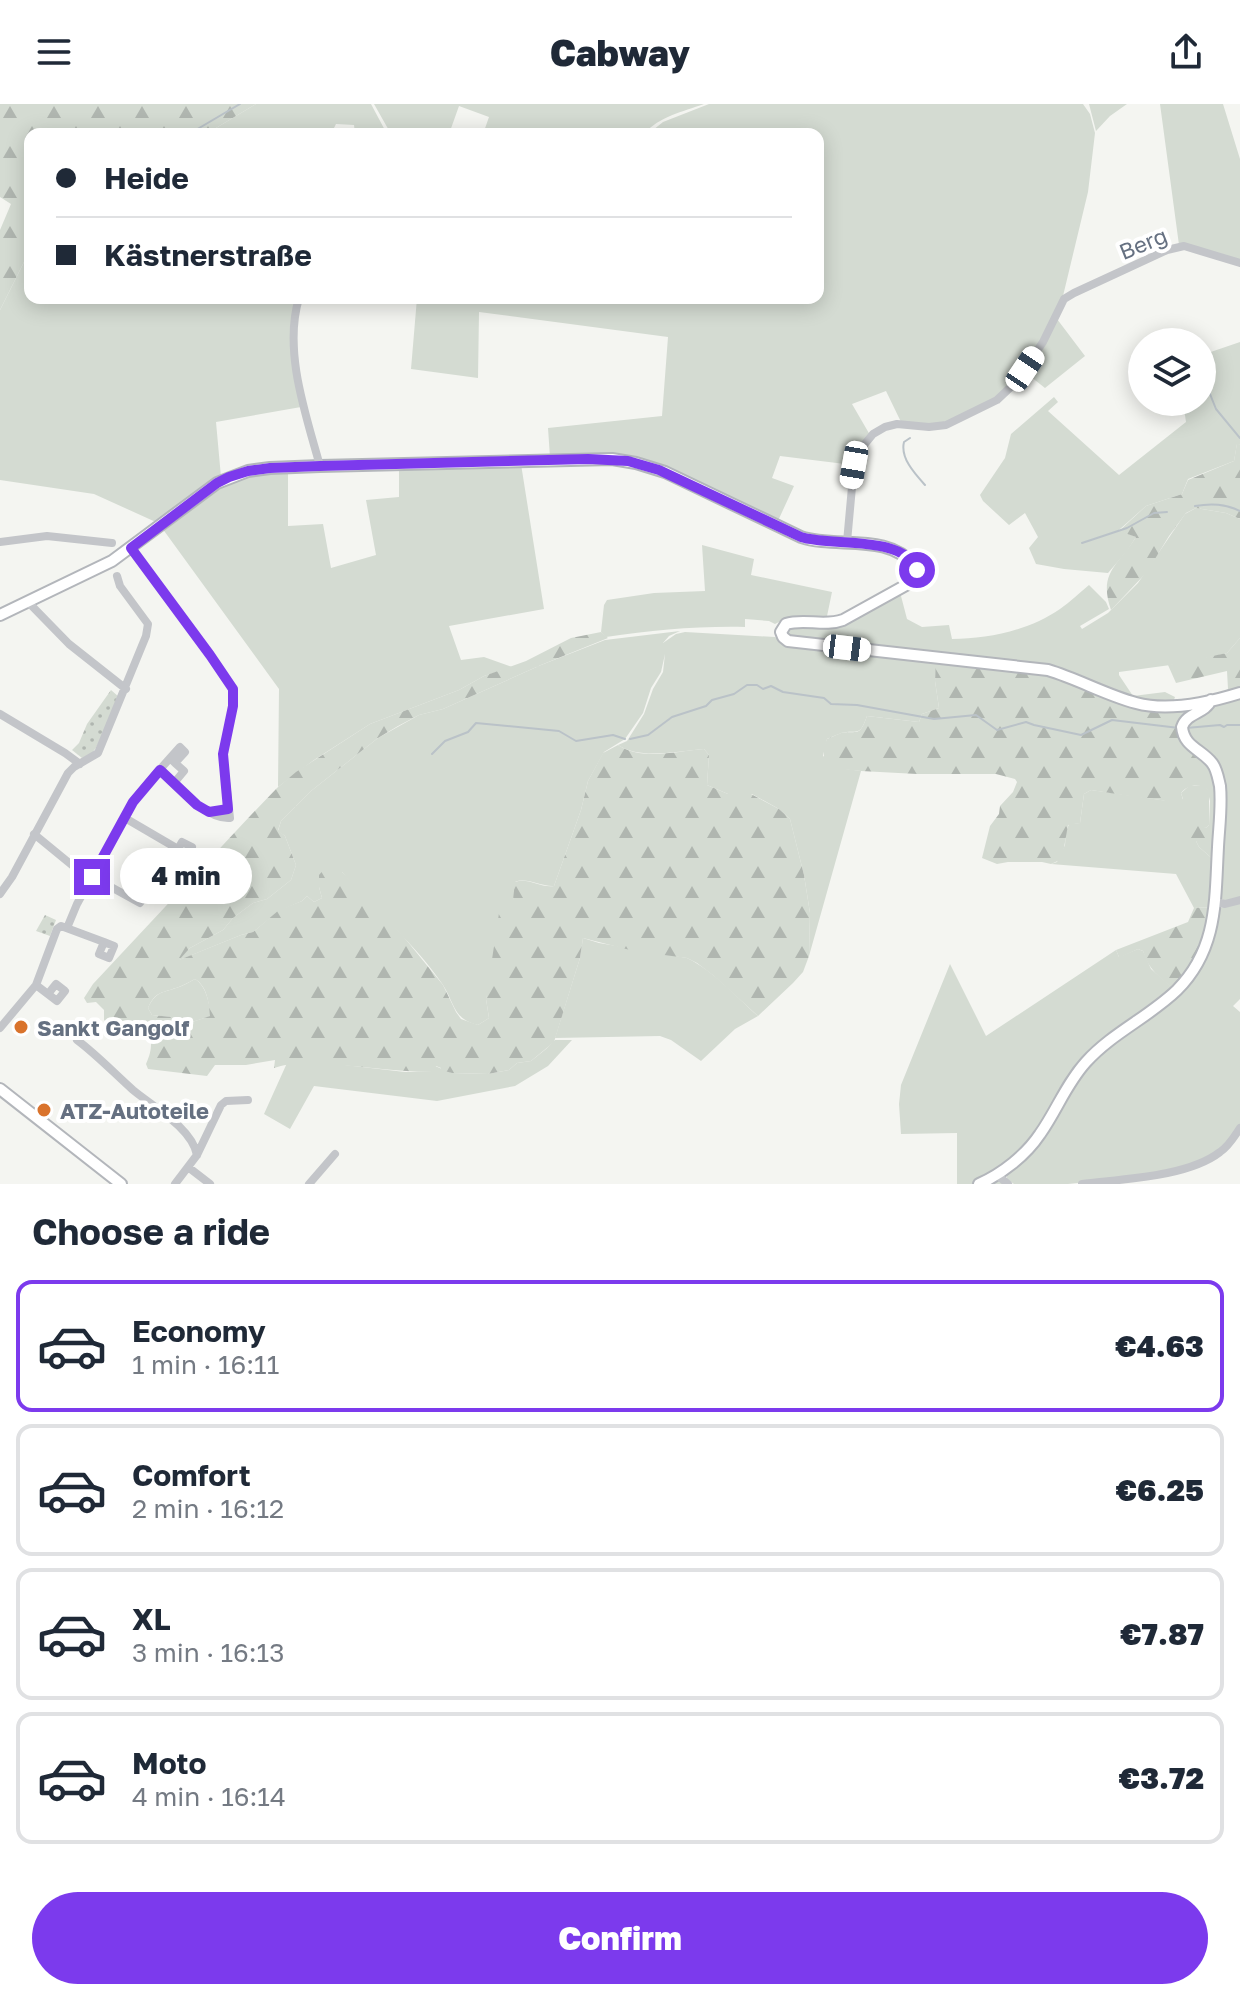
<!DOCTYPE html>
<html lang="en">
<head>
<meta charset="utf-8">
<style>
	body { margin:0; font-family:"Golos Text",sans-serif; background:#f6f6f7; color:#1f2937; height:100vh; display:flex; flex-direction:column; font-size:30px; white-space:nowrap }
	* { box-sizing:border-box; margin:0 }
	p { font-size:26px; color:#747a83 }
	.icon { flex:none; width:44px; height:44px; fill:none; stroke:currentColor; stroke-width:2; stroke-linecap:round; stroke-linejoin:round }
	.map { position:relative; height:1080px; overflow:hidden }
	.side { display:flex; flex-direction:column; background:#fff; flex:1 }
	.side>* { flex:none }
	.hud { position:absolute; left:24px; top:24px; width:800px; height:176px; border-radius:16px; box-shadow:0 4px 20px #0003; display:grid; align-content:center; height:176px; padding:0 32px; background:#fff }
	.controls { position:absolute; left:1128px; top:224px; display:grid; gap:16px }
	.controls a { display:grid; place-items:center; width:88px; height:88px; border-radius:50%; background:#fff; box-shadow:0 4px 20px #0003; font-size:40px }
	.end { position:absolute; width:36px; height:36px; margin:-18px; border:10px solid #7c3aed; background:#fff; box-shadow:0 0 0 4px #fff }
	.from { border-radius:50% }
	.bubble { position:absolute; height:56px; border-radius:28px; background:#fff; box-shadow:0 4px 20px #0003; font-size:26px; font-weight:800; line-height:56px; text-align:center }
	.car { position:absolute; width:24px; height:48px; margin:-24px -12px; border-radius:10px; box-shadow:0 0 6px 2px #0007; background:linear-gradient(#fff 24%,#345 0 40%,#fff 0 76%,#345 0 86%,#fff 0) }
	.hud b { display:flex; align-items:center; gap:28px; height:76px; font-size:30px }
	.hud b+b { border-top:2px solid #e0e1e3 }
	.hud i { width:20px; height:20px; background:#1f2937 }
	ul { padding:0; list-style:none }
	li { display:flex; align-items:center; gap:24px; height:132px; margin:0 16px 12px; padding:0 16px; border:4px solid #e0e1e3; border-radius:16px }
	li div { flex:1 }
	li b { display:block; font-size:30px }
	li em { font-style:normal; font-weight:800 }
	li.selected { border-color:#7c3aed }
	li>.icon { width:72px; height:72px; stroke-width:1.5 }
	h2 { padding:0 32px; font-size:36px; line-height:96px }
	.action { display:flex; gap:16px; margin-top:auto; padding:16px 32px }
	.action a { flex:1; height:92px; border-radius:48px; background:#7c3aed; color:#fff; font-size:32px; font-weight:800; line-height:92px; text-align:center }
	header { display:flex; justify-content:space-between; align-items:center; height:104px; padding:0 32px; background:#fff; font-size:36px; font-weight:800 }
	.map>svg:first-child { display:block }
</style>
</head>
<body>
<header><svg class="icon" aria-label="menu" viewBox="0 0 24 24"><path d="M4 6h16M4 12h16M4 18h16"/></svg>Cabway<svg class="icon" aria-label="share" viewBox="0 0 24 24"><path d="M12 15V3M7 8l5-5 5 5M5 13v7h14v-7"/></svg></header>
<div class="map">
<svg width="1240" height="1080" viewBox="0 0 1240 1080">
	<defs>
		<pattern id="forest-firs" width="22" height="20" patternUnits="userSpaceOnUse" patternTransform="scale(2)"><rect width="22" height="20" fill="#d4dbd2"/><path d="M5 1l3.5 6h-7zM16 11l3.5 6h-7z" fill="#b0b6b0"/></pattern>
		<pattern id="park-dots" width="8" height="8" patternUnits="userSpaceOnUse" patternTransform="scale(2)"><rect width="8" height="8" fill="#d4dbd2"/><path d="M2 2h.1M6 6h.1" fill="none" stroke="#b0b6b0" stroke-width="1.8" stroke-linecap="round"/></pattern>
	</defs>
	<rect width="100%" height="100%" fill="#f4f5f1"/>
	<!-- grass -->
	<path fill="#d4dbd2" d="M 256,0 L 371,0 L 387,30 L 355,30 L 354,21 L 336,20 L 331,30 L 206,30 Z
		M 374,0 L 704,0 C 682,8 660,12 644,30 L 483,30 L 489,13 L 459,2 L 449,30 L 391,30 Z
		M 709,0 L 1083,0 L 1090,10 L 1095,29 L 1088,88 L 1063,192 L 1043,237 L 1002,291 L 946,320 L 901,318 L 886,287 L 852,300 L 870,331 L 853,361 L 780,352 L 772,374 L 794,382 L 777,419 L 659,364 L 550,353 L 548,324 L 662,312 L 668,233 L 479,208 L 478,274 L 411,265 L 417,194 L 818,194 L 818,30 L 648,30 L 663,18 Z
		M 1089,0 L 1127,0 L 1110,12 L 1096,27 Z
		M 1160,0 L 1223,0 L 1240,55 L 1240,158 L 1179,141 Z
		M 30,146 L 30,194 L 296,194 L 295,202 L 301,303 L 216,318 L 221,373 L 158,419 L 94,390 L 0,376 L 0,206 Z
		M 1057,215 L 1085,252 L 1045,284 L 1026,269 Z
		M 1240,238 L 1240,341 L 1237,340 L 1234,357 L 1188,375 L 1182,390 L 1146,402 L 1119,426 L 1136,433 L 1127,447 L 1108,469 L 1064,465 L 1036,460 L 1029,444 L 1038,433 L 1025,409 L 1009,421 L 983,397 L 980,391 L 1005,354 L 1011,330 L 1054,293 L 1058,298 L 1048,307 L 1119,371 L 1186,318 L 1183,298 L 1202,298 L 1202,251 Z
		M 521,360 L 544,505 L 449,522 L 461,556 L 484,553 L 512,563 L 484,572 L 459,586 L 370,620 L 314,656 L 278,683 L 279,585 L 162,424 L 224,380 L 249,370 L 288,366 L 288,422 L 323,420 L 331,464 L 376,451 L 366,396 L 399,393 L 399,363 Z
		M 1196,404 L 1226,409 L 1240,415 L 1240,534 L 1227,549 L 1185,559 L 1119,568 L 1119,571 L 1133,592 L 1165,588 L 1175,593 L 1172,601 L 1151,601 L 1084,578 L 794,535 L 786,530 L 787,525 L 790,522 L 824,522 L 893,492 L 901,492 L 907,515 L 922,523 L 949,521 L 952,535 C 988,535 1030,526 1060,505 C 1070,498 1079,489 1089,481 L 1106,498 L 1109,505 L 1080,522 L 1082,525 L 1108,509 L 1138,479 L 1185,410 Z
		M 702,441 L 754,455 L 751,471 L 832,488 L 826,517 C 810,516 789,511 775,520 L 769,517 L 745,515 L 745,523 C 698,522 653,526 606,533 L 601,528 L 604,501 L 607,496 L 654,489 L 705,487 Z
		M 680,527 L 669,532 L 663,539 L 676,530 L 685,528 L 775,533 L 785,540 L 937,556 L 935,577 L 939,604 L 922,610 L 919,618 L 867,612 C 859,634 858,625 841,629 C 840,630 828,634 827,635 L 823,652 L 846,665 L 861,667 L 809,852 L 810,809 L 804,771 L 790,715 L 779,705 L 752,690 L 728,690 L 707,681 L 709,651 L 704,645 C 678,647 640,656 618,641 L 627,637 L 644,610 L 653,585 L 663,568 L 665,550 L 661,568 L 651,584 L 643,609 L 625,635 L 604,648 L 588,677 L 581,706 L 554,782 C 541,783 527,773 515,778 L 515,789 L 486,895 L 489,914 L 478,921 C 453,915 455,900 443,881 C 415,839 374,807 342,768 L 319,783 L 322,794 L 314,798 L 307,792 L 302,797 L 279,807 L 253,828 L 241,831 L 177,857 L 190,844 L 223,826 L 233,814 L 253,799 L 267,795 L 291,776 L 296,761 L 285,732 L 278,727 L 281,717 L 311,687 L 378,634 L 419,611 L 443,605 L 541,561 L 605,536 Z
		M 1240,593 L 1240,795 L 1226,798 L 1220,794 L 1222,704 L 1185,631 L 1189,614 L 1211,603 Z
		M 1189,682 C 1197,682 1206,679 1209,688 L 1209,721 L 1206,724 L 1203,723 L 1196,737 L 1199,743 L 1215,757 L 1212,791 L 1209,792 L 1212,803 L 1194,804 L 1176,770 L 1051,760 L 1057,758 L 1065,741 L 1066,728 L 1069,720 L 1080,719 L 1084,690 L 1091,686 L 1175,698 L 1183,695 L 1181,689 Z
		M 1240,797 L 1240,895 L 1233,902 L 1240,908 L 1240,1021 L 1229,1038 L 1207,1055 L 1151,1071 L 1068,1080 L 1014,1080 L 1007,1075 L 1006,1066 L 1013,1061 L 1087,958 L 1179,885 L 1218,805 Z
		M 583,834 L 599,839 L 687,854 C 714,867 735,892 758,912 L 735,925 L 701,957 L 671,936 L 660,932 L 555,934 L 580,854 Z
		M 1138,845 L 1143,847 L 1151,865 L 1174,885 L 1105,937 L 1026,1042 L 996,1071 L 1007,1080 L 978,1080 L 980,1078 L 973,1080 L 957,1080 L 957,1029 L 901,1030 L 899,1000 L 901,981 L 950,860 L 986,932 L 1116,846 L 1119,853 Z
		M 195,875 C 207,883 209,899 211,912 L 189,919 L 181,914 L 152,911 L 148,904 C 155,889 160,889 176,884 C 183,882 189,878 195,875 Z
		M 555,936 L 572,936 L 548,962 L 515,982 L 437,997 L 314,982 L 290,1025 L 264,1010 L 287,959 L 336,960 L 405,968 L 432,968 L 435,962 L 452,969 L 488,970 L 509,966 L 517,959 L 531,957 L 546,945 Z"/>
	<!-- forest -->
	<path fill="url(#forest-firs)" fill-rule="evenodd" d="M 0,0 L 256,0 L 206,30 L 30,30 L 30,146 L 0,206 L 0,126 L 11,100 L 0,93 Z
		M 1237,339 L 1240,341 L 1240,415 L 1226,409 L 1196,404 L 1186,409 L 1169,432 L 1147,468 L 1111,506 C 1098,468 1118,462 1136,433 L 1119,427 L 1146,402 L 1182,390 L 1188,376 L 1234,357 Z
		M 601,528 L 608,534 L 541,561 L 443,605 L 419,611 L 398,622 L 378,634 L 311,687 L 281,717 L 278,726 L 285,732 L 296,761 L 291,776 L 267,795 L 253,799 L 233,814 L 223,826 L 190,844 L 179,856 L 241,831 L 253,828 L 279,806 L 302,797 L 307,792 L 314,798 L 322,794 L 319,783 L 319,771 L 327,762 L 334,762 L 342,768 L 403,832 L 443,881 L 456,908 L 461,915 L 478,921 L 489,914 L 486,895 L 501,796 L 513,796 L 515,778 C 528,773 540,784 554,782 L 581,706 L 588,677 L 603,649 L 618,641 C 641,657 677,647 704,645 L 709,651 L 707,681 L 728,690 L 751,690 L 779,705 L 790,715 L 804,771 L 810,809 L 809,852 L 803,868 L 793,879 L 758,912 L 714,872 L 697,859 L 687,854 L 634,847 L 583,834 L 580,854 L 554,938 L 531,957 L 517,959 L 509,966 L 488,970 L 452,969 L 441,966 L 441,964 L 436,962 L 433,968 C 392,968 352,960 312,960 C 298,960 287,959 274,964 L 275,956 L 246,961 L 215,961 L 207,972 L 148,965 L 146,960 C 154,942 150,938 150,920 L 143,918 L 132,928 L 118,928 L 104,916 L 104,906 L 96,898 L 87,899 L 84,894 L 93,880 L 251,711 L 277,684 L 296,668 L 370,620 L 459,586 L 484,572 L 526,557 L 571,534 ZM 195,875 C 207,882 209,899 210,912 L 189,919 L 182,914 L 152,911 L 148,904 C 155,888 161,889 176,884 C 182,882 189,878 195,875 Z
		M 1240,534 L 1240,586 L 1214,594 L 1228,585 L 1227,567 L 1176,579 L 1168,561 L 1227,549 Z
		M 936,555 L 1048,566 L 1138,600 L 1211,596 L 1182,623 L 1217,668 L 1215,757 L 1199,743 L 1196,737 L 1191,736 L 1186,730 L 1188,722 L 1201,721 L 1206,724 L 1209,721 L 1210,697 L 1207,685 C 1199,679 1187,681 1181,689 L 1185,703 L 1184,705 C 1167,693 1148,696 1129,692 C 1116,690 1104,688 1091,686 L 1084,690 L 1080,719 L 1068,721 L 1062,755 L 1051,760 L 1042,758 L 1008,758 L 997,760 L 982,754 L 990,722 L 999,710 L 1000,702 L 1013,688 L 1017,678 L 1015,675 L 996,670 L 917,670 L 861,667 L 829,664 L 824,659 L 824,643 L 827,635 C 829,634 839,630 841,629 C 858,626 859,634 867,612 L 919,618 L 922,610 L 939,604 L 935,577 Z
		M 1212,803 L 1200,850 L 1174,885 C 1161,875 1147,864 1143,847 L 1138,845 L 1121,853 L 1119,853 L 1116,846 L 1188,818 L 1194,804 Z"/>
	<!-- park -->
	<path fill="url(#park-dots)" d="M 111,586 L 119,593 L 96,644 L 91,650 L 82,654 L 72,646 L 79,639 L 87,620 Z
		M 45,811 L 56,816 L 50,832 L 36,827 Z"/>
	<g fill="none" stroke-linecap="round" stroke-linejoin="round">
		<!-- stream -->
		<path stroke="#bac2c8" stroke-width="2" d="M 189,30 L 240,0
			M 1180,229 L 1188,238
			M 1202,270 L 1216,305 L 1240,334
			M 910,334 L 904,338 C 900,354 915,370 925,381
			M 1195,402 C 1212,399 1225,400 1240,407
			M 1082,439 L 1127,424 L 1154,409 L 1167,408
			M 1186,624 L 1220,621 L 1224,623 L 1227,621 L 1240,621
			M 630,635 L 648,631 L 672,613 L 706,602 L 712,596 L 734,590 L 747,581 L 757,581 L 763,585 L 771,582 L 783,588 L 824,594 L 831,600 L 857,601 L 934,615 L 976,611 L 997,626 L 1026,618 L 1034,621 L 1081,631 L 1112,616 L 1179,624
			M 432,650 L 445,637 L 468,628 L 476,619 L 559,627 L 576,637 L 613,631 L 625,635"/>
		<!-- major casing -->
		<g stroke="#b3b6bb" stroke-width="14">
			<path id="major" d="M 0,511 L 112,457 L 217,379 L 248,367 L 270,364 L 320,362 L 612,355 L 636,359 L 665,368 L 801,433 C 836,445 888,428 915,462 L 916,472 L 908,480 L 843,516 C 824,523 804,514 786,520 L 781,528 L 783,533 L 788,537 L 1048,566 C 1078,575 1106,591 1136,599 C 1169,608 1208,599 1240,589
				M 0,985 L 121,1080
				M 979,1080 C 1002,1070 1026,1051 1040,1030 C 1057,1006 1066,980 1086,958 C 1112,929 1149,913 1177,886 C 1218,845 1215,796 1218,743 C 1219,723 1222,702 1220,682 C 1218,674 1217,665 1212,659 C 1201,645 1184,643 1182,623 C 1187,608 1205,610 1211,596"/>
		</g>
		<!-- minor -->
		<path stroke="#c3c5c9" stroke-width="8" d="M 299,194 C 283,247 306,311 320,362
			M 0,438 L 47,432 L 112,439
			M 847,438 L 854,361 L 864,341 L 873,330 L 885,323 L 897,320 L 929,323 L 946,321 L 997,296 L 1015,279 L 1025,265 L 1043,238 L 1064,195 L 1074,189 L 1167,146 L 1184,142 L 1240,159
			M 131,444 L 210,551 L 233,585 L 233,602 L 223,650 L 230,714 C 205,716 177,681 160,666
			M 28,498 L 69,540 L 126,585
			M 0,610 L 65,649 L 80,660
			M 174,679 L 184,667 L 175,659
			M 125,714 L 178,745 L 174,752 L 184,757 L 192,743 L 182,738 L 178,745
			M 34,730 L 73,762 L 140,799 L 145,791 L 137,786 L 132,794
			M 0,790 L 12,773 L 68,669 L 74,663 L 98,649 L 146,532 L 148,520 L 120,482 L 117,472
			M 1215,798 L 1225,800 L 1240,796
			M 67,824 L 77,800 L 133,698 C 147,679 164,661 180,643 L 185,648 L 175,659 L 170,654
			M 36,881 L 57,897 L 65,887 L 56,880 L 48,890
			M 0,924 L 36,881 L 57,825 L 61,822 L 104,838 L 99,850 L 109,854 L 114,842 L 104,838
			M 77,936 C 97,951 114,969 133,986 C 152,1002 192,1024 197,1051
			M 188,1063 L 210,1080
			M 996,1070 L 1008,1080
			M 175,1080 L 197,1051 L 221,1001 L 226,997 L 248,996
			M 309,1080 L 335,1050
			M 1082,1080 C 1122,1075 1188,1073 1220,1048 C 1229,1042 1234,1033 1240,1024"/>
		<!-- major -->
		<use href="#major" stroke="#fff" stroke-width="10"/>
	</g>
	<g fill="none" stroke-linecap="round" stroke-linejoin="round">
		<!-- route -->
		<path stroke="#7c3aed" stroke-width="10" d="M 92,773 L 133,698 L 160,666 L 197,701 L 209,708 L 228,705 L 223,650 L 233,602 L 233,585 L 210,551 L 131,444 L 217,379 L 229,373 L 248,367 L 270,364 L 320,362 L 588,355 L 628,357 L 659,366 L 801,433 C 831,443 903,430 917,466"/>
	</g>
	<!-- markers -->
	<g fill="#d9732c" stroke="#fff" stroke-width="3">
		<circle cx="21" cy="923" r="8"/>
		<circle cx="44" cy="1006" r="8"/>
	</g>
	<g text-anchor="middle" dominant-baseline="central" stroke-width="8" stroke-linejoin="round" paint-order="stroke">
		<!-- street labels -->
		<g font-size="22" fill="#657081" stroke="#fff">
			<text transform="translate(1143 139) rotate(-22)">Berg</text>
		</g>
		<!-- poi labels -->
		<g font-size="22" font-weight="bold" fill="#657081" stroke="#fff" text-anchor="start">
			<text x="37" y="923">Sankt Gangolf</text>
			<text x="60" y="1006">ATZ-Autoteile</text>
		</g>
	</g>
</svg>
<div class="controls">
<a><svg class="icon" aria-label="layers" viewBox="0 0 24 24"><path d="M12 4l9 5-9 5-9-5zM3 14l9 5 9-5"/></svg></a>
</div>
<i class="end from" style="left:917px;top:466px"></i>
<i class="end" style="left:92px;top:773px"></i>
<div class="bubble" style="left:120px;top:744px;width:132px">4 min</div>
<i class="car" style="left:1025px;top:265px;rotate:34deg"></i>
<i class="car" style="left:854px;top:361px;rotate:190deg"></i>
<i class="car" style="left:847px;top:544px;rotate:97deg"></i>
<div class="hud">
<b><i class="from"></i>Heide</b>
<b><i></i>Kästnerstraße</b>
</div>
</div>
<section class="side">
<h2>Choose a ride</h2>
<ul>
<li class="selected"><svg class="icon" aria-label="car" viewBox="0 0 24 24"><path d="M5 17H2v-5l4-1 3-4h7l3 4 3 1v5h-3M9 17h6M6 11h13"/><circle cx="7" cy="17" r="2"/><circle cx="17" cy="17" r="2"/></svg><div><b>Economy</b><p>1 min · 16:11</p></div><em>€4.63</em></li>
<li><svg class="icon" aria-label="car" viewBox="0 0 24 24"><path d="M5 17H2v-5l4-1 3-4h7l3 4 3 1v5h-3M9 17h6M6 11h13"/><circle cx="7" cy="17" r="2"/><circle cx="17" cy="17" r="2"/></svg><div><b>Comfort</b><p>2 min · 16:12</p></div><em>€6.25</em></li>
<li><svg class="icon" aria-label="car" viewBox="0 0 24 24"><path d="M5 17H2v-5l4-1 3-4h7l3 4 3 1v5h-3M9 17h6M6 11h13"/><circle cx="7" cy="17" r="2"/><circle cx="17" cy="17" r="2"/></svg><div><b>XL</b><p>3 min · 16:13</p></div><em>€7.87</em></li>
<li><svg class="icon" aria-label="car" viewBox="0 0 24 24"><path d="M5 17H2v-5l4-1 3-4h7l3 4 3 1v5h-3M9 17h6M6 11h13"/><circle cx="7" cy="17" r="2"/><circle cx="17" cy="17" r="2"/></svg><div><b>Moto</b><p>4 min · 16:14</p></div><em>€3.72</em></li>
</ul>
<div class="action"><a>Confirm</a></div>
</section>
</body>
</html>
